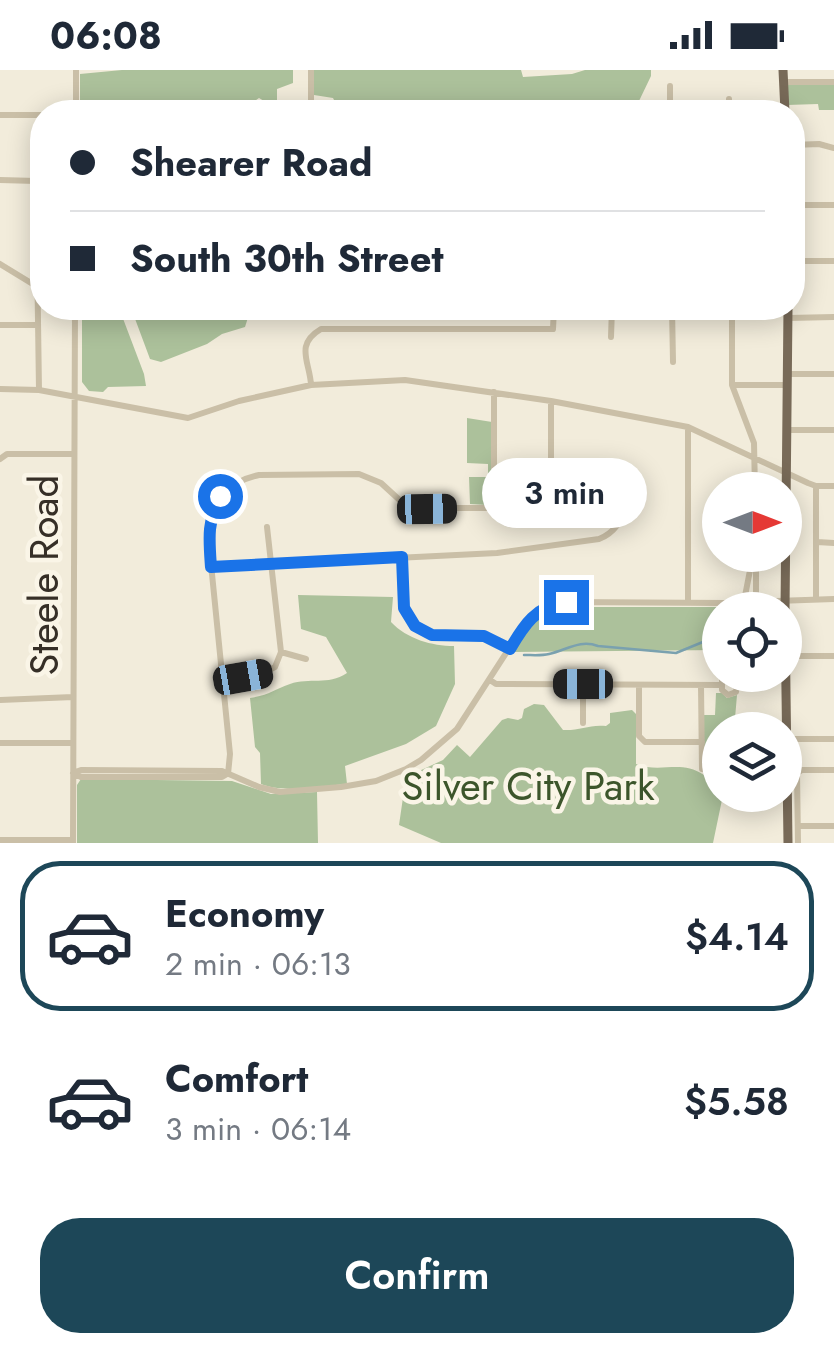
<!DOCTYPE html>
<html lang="en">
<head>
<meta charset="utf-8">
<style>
	body { margin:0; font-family:Jost,sans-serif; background:#f6f6f7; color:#1f2937; height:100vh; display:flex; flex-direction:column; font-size:38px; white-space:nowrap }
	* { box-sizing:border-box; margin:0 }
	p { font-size:32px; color:#747a83 }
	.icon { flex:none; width:55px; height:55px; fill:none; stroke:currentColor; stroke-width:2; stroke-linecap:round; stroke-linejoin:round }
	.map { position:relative; height:773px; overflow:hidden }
	.side { display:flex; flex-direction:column; background:#fff; flex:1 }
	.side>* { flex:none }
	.hud { position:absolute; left:30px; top:30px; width:775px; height:220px; border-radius:40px; box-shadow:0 5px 25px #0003; display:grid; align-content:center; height:220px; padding:0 40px; background:#fff }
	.needle { width:65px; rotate:90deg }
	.controls { position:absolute; left:702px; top:402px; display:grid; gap:20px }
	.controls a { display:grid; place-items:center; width:100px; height:100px; border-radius:50%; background:#fff; box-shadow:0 5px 25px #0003; font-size:50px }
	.end { position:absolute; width:45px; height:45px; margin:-22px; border:12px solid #1a73e8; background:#fff; box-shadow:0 0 0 5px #fff }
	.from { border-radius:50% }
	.bubble { position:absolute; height:70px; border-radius:35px; background:#fff; box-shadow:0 5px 25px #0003; font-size:32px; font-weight:600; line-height:70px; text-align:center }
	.car { position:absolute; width:30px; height:60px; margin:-30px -15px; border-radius:12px; box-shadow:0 0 8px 2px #0007; background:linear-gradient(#222 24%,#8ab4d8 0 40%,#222 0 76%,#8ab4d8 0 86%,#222 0) }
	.hud b { display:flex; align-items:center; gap:35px; height:95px; font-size:38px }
	.hud b+b { border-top:2px solid #e0e1e3 }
	.hud i { width:25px; height:25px; background:#1f2937 }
	ul { padding:18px 0 0; list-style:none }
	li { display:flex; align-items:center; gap:30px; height:150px; margin:0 20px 15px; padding:0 20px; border:5px solid transparent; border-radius:40px }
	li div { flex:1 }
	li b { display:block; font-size:38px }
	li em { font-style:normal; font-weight:600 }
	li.current { border-color:#1d4758 }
	li>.icon { width:90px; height:90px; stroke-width:1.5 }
	.primary-button { display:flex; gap:20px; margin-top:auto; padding:20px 40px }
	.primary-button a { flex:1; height:115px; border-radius:40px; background:#1d4758; color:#fff; font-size:40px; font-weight:600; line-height:115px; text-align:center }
	.status { display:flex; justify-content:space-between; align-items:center; height:70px; padding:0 50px; background:#fff; direction:ltr }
	.status svg { height:28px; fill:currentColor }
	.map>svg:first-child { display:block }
</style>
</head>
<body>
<div class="status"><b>06:08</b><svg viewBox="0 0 49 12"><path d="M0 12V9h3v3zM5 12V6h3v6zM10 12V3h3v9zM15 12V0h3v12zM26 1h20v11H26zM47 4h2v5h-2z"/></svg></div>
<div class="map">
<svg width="834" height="773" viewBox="0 0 834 773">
	<rect width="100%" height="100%" fill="#f2ecdb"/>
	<!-- green -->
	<path fill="#acc19b" d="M 122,0 L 293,0 L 293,13 L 277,19 L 277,42 L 264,42 L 264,31 L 259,28 L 245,38 L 244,42 L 80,42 L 80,4 Z
		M 314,0 L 521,0 L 523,7 L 572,4 L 585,0 L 651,0 L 651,6 L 639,31 L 581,31 L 581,42 L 340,42 L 333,28 L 314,25 Z
		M 834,14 L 834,40 L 819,40 L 818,34 L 787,35 L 787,15 Z
		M 82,238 L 119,238 L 144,304 L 146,316 L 108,317 L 103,322 L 89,321 L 82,312 Z
		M 131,238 L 251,238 L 245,257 L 222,264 L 207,274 L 161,292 L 150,289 Z
		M 467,348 L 492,352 L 491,433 L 488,435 L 470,434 L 469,407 L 488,407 L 488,394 L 467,393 Z
		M 298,525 L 393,527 L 391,552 C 407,569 432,576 454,576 L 455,614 L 436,656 L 406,674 L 345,696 L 347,714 C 320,716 286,724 261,714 L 260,683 L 255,677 L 250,628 C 270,625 273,620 290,614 C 310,607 327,616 347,603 L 326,567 L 301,559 Z
		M 560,537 L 716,537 L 720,539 L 720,580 L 512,582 C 526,561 535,545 560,537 Z
		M 716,623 L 722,623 L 727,628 L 737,625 L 734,660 L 720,660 L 720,725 L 723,725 L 713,773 L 441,773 L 399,755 L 406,707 L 443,690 L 457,675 L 470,687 L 502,650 L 508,648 L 518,650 L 522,648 L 524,639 L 534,634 L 544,635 L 563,660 C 579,661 590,654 606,656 L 610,653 L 610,643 L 632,640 L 636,644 L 636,694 C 661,704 680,689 704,705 L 704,645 L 715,645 Z
		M 81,709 L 232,711 L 271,724 L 317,722 L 318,773 L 77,773 L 77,715 Z"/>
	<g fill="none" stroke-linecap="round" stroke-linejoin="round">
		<!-- stream -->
		<path stroke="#7aa1af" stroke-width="2.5" d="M 524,585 C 532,585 541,586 549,584 C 567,580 580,569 598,576 L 676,583 L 715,567"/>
		<!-- minor -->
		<path stroke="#cabfa7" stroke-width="6" d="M 76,0 L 76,42
			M 311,0 L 311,42
			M 784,12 L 834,12
			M 729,29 L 729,42
			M 670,42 L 670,16
			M 0,45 L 42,45
			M 792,75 L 819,74 L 834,78
			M 0,110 L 36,111 L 40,107
			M 36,111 L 39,320
			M 792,135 L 834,135
			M 792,191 L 834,191
			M 0,194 L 36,216
			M 672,238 L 673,292
			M 732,239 L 732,315 L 754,373 L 755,420
			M 554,243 L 788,239
			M 788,248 L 834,247
			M 0,255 L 37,255
			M 611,267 L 612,238
			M 788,304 L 834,304
			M 311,315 C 310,292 294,275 321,259 L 553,259 L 554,238
			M 732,315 L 787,315
			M 0,319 L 39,320 L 188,348 L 239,331 L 311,315 L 405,310 L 551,331 L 688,357 L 808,413 L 816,416 L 834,416
			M 494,322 L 494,438
			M 788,360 L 834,360
			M 0,389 L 7,384 L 74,384
			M 816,416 L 816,529
			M 817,472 L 834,473
			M 402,487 L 404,538 L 415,556 L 432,565 L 484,566 L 510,579
			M 211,497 L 497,483 L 599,469 C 629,457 634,418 601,408 C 586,403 567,406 551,406
			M 745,526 L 753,485
			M 688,533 L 688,357
			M 756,533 L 756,495
			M 281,582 L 306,589
			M 786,586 L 834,586
			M 722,605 L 722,620 L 728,625 L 736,622 L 738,605
			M 490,610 L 496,614 L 721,615
			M 223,611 L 263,603 L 275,597 L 281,582 L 267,457
			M 639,615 L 639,666 L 645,672 L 702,672
			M 701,616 L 702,699
			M 0,630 L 73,627
			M 583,653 L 583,614
			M 787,669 L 834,669
			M 0,673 L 73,673
			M 73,703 L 81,700 L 222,701 L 259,717 L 280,722 L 341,717 L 376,711 L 406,699 L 421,690 L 457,659 L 523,557 C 536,542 547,535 566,532 L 724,533 L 834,529
			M 73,703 L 81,707 L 222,707 L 227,704
			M 228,704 L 230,684 L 208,464 C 213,432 226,412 259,405 L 359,404 L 381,413 L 405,435 L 419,438 L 551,438 L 551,331
			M 798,756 L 834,756
			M 0,770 L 73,770
			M 73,773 L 75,238
			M 798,773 L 797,703 L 802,700 L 834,700"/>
		<!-- major -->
		<path stroke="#786a58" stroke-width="9" d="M 783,0 L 785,42
			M 785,540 L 788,238
			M 785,546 L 788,773"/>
		<!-- minor-bridge -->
		<path stroke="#cabfa7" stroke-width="6" d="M 742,540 L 745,526"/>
	</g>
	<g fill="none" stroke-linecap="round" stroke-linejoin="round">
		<!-- route -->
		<path stroke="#1a73e8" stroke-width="12" d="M 220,426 C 207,452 209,469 211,497 L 402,487 L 404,538 L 415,556 L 432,565 L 484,566 L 510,579 C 524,555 536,536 566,532"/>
	</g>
	<g text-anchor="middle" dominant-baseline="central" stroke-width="9" stroke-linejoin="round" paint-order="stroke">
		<!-- street labels -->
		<g font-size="40" fill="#362f27" stroke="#faf5e7">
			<text transform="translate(44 505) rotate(-90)">Steele Road</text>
		</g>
		<!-- park labels -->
		<g font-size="40" fill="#3c552b" stroke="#faf5e7">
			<text x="528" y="716">Silver City Park</text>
		</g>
	</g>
</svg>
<div class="controls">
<a><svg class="needle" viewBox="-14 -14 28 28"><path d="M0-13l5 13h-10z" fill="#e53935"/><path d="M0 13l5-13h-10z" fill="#747a83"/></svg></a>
<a><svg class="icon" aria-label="locate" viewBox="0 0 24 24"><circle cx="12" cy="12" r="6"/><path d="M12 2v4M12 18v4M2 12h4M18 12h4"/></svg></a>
<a><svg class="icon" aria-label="layers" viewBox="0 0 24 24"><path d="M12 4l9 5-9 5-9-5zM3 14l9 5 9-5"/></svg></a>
</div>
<i class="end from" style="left:220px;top:426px"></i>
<i class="end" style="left:566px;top:532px"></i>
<div class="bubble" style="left:482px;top:388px;width:165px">3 min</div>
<i class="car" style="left:427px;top:439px;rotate:89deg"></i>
<i class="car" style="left:243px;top:607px;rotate:80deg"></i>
<i class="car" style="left:583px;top:614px;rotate:270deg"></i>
<div class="hud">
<b><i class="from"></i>Shearer Road</b>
<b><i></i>South 30th Street</b>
</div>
</div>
<section class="side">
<ul>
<li class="current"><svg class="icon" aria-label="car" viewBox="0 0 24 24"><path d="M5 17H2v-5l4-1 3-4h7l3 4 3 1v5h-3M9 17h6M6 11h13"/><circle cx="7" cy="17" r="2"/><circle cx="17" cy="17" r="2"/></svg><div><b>Economy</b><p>2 min · 06:13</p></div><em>$4.14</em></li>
<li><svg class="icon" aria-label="car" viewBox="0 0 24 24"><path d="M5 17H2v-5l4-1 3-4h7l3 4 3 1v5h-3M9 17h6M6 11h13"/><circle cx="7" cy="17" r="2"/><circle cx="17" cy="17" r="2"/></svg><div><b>Comfort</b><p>3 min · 06:14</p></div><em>$5.58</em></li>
</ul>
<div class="primary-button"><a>Confirm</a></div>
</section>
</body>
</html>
